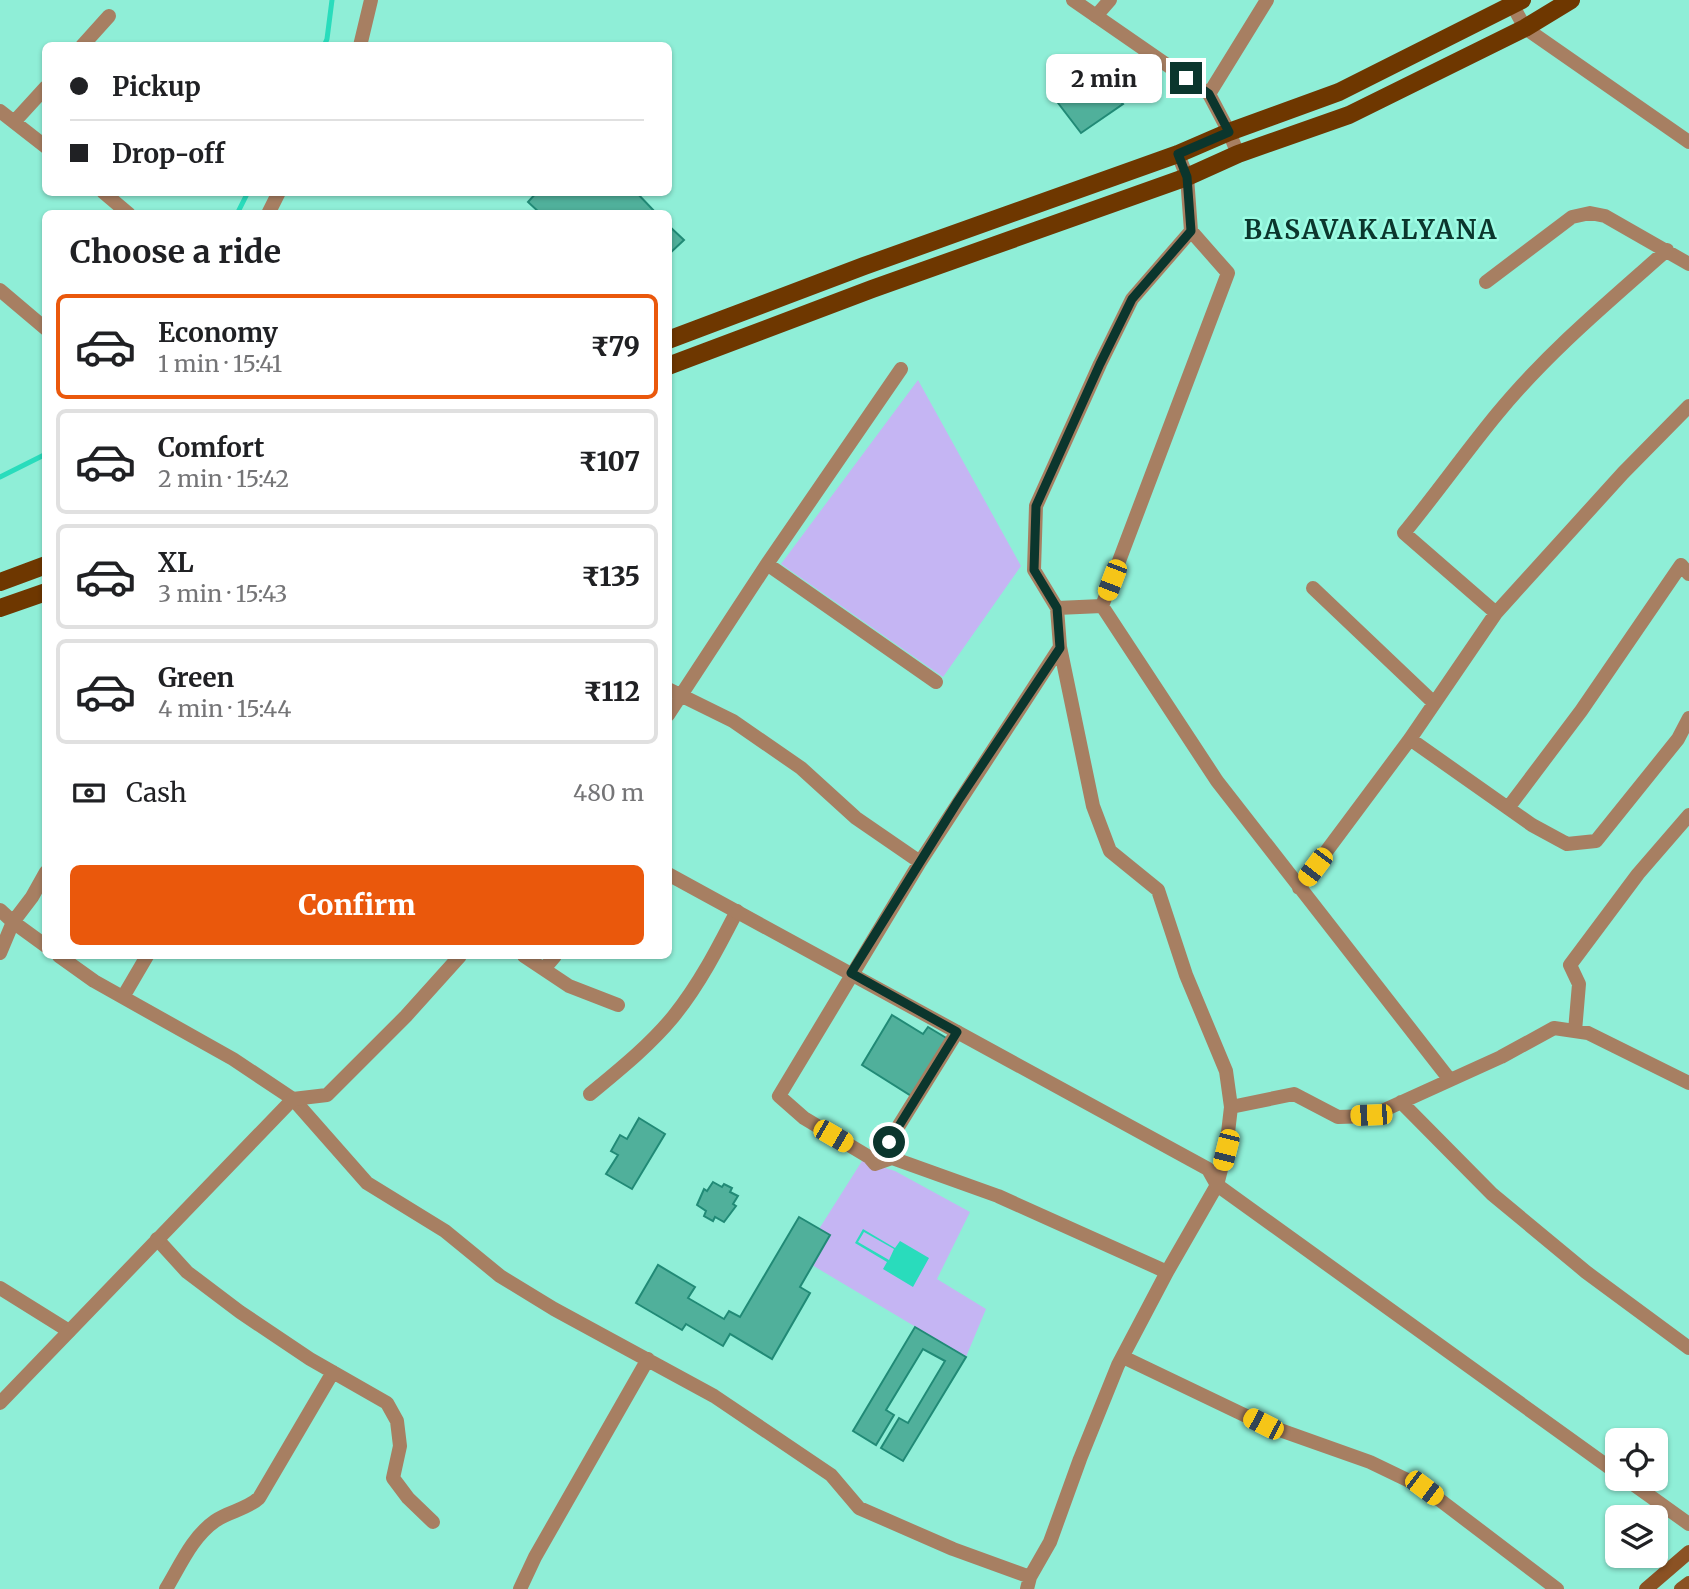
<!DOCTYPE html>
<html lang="en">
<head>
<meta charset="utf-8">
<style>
	body { margin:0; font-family:Merriweather,serif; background:#f6f6f6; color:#202124; height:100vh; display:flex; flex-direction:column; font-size:26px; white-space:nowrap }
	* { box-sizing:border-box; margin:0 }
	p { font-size:23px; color:#757577 }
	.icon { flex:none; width:38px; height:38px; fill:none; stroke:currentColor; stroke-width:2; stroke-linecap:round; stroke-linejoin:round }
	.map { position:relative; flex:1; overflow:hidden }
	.side { position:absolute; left:42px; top:210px; width:630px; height:749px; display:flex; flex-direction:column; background:#fff; border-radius:10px; box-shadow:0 2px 5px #0004 }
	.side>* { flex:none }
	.hud { position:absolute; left:42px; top:42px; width:630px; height:154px; border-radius:10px; box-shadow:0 2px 5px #0004; display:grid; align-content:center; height:154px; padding:0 28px; background:#fff }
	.controls { position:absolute; left:1605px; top:1428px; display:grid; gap:14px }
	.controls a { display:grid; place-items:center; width:63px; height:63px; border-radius:10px; background:#fff; box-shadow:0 2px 5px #0004; font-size:35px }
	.end { position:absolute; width:32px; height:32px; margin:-16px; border:9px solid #0b362d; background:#fff; box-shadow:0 0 0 4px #fff }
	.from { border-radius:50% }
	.bubble { position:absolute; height:49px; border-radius:10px; background:#fff; box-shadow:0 2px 5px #0004; font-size:23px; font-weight:800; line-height:49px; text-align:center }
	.car { position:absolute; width:21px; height:42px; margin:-21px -10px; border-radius:9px; box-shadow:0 0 5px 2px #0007; background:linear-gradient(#f5c518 24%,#345 0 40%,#f5c518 0 76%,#345 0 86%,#f5c518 0) }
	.hud b { display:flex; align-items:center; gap:24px; height:66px; font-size:26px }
	.hud b+b { border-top:2px solid #e0e0e0 }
	.hud i { width:18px; height:18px; background:#202124 }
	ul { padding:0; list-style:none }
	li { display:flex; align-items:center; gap:21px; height:105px; margin:0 14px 10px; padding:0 14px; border:4px solid #e0e0e0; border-radius:10px }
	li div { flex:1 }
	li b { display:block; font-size:26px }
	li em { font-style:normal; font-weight:800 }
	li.current { border-color:#ea580c }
	li>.icon { width:63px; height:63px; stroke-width:1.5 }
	h2 { padding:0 28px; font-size:32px; line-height:84px }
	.pay { display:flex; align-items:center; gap:18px; height:77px; padding:0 28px; font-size:26px }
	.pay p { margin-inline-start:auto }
	.primary-button { display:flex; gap:14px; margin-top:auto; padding:14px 28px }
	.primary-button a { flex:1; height:80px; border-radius:10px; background:#ea580c; color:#fff; font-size:28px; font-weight:800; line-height:80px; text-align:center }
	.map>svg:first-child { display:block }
</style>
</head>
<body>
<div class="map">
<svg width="1689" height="1589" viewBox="0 0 1689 1589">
	<rect width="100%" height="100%" fill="#8feed7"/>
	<!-- green -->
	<path fill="#c5b5f3" d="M 918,380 L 1021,566 L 943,677 L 781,564 Z
		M 862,1161 L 895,1171 L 970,1212 L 937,1279 L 986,1309 L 966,1357 L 812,1265 L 819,1229 Z"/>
	<!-- water -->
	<path fill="#29dcbc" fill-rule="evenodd" d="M 863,1229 L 895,1248 L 900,1241 L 929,1258 L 913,1287 L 883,1269 L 887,1262 L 855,1243 ZM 864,1232 L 894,1249 L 889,1260 L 858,1242 Z"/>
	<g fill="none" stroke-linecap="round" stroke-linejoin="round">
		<!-- stream -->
		<path stroke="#29dcbc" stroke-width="5" d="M 324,46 L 327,39 L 332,0
			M 237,214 L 248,192
			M 0,477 L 46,454"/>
	</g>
	<!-- building -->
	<path fill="#50b09b" stroke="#218a76" stroke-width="2" d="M 1092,69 L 1123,104 L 1081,133 L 1055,99 Z
		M 537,192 L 636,192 L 657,214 L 541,214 L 528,202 Z
		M 668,225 L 684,240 L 668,255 Z
		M 892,1015 L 923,1034 L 928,1027 L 948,1039 L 913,1097 L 862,1065 Z
		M 639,1118 L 665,1134 L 632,1189 L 606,1174 L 618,1155 L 611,1151 L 620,1135 L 627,1139 Z
		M 713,1182 L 722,1187 L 724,1184 L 732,1188 L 730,1192 L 738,1196 L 733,1204 L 736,1206 L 724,1222 L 715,1217 L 713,1221 L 704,1216 L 706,1211 L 697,1205 L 704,1189 L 707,1191 Z
		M 799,1217 L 830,1235 L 800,1287 L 810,1293 L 772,1359 L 730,1334 L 723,1346 L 686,1324 L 682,1330 L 636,1303 L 658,1265 L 695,1287 L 688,1298 L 724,1319 L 729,1311 L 740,1317 Z
		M 915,1327 L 966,1357 L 903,1461 L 881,1448 L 899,1418 L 908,1423 L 945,1361 L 923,1349 L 886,1410 L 894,1415 L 876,1445 L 853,1431 Z"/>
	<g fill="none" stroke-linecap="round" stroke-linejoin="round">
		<!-- minor -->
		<path stroke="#a77f62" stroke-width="14" d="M 1513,6 L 1525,28 L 1689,142
			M 1096,16 L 1110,0
			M 82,46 L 109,16
			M 360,46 L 371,0
			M 0,111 L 46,147
			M 14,122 L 46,87
			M 103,192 L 129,214
			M 268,214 L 279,192
			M 1486,282 L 1572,217 L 1590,213 L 1605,216 L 1689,264
			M 0,290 L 46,329
			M 767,564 L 936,682
			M 1313,588 L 1434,703
			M 1102,606 L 1228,273 L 1191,231
			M 1057,608 L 1102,606 L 1217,781 L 1450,1080
			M 1496,613 L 1404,533 C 1436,494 1465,453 1497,414 C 1547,353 1608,302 1667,250
			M 1060,647 L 920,862 L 779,1096 L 804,1118 L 869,1157 L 875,1164 L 892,1158 L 998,1196 L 1167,1272
			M 668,689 L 733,721 L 801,768 L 856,818 L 920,862
			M 668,715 L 767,564 L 901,369
			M 1410,739 L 1532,825 L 1567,844 L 1596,841 L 1678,739 L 1689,718
			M 1508,808 L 1581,711 L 1681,565 L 1689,574
			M 1299,888 L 1410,739 L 1496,613 L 1623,473 L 1689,406
			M 0,910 L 13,922 L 46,946
			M 0,953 L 13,922 L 32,897 L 46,872
			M 59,956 L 94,981 L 233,1059 L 293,1099 L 367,1183 L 445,1231 L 500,1276 L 554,1309 L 714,1396 L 831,1475 L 859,1508 L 953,1549 L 1030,1577
			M 524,956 L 569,986 L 618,1005
			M 544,969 L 555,956
			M 123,997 L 147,956
			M 1575,1031 L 1579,984 L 1570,965 L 1638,874 L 1689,815
			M 590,1094 C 619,1070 649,1046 673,1017 C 699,985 718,948 737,911
			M 1401,1102 L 1492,1194 L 1586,1272 L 1689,1348
			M 1231,1107 L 1294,1094 L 1338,1117 L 1371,1116 L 1501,1057 L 1554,1028 L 1588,1033 L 1689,1083
			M 875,1164 L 957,1032
			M 157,1239 L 187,1272 L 240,1312 L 310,1359 L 387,1403 L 397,1421 L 400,1446 L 393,1478 L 408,1498 L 433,1522
			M 0,1288 L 69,1331
			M 1123,1357 L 1263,1424 L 1370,1462 L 1424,1488 L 1557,1589
			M 166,1589 C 180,1566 192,1537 215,1521 C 229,1511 246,1510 259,1498 L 333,1372
			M 520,1589 L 535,1557 L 648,1359
			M 1027,1589 L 1030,1577 L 1050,1542 L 1080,1459 L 1118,1365 L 1167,1272 L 1217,1185 L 1226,1150 L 1231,1107 L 1226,1071 L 1186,975 L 1158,890 L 1110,851 L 1093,806 L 1060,647 L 1057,608 L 1034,570 L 1036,506 L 1100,364 L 1132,299 L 1191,231 L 1187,177 L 1178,154"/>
		<!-- tertiary -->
		<path stroke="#a77f62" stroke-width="14" d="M 1073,0 L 1209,94 L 1229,132 L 1238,154
			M 1209,94 L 1267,0
			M 668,874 L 1208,1169 L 1217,1185 L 1617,1473
			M 0,1403 L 293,1099 L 327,1095 L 406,1016 L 460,956
			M 1626,1479 L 1689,1524"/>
		<!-- secondary -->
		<path stroke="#8b5224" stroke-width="14" d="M 1646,1589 L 1689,1552
			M 1681,1589 L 1689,1583"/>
		<!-- primary -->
		<path stroke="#6e3700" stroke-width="18" d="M 668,340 L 864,266 L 1178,154 L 1229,132 L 1339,92 L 1522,0
			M 668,366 L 872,289 L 1187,177 L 1238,154 L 1349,115 L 1525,28 L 1571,0
			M 0,582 L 46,565
			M 0,608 L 46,592"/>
	</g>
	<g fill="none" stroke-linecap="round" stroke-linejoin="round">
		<!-- route -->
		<path stroke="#0b362d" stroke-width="9" d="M 889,1142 L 957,1032 L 851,973 L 958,801 L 1060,648 L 1057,608 L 1034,570 L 1036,506 L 1100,364 L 1132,299 L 1191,231 L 1187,177 L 1178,154 L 1229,132 L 1209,94 L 1186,78"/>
	</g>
	<g text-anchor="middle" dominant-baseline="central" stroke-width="5" stroke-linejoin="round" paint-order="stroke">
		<!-- district labels -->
		<g font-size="26" font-weight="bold" letter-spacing="2" fill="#0b362d" stroke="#9cfce4">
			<text x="1371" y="229">BASAVAKALYANA</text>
		</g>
	</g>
</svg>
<div class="controls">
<a><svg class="icon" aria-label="locate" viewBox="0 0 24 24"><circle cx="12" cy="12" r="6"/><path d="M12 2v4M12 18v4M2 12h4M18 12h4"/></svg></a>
<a><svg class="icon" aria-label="layers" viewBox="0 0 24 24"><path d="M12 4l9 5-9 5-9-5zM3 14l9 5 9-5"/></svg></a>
</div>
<i class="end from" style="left:889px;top:1142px"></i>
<i class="end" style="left:1186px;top:78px"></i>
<div class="bubble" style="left:1046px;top:54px;width:116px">2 min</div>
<i class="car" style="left:1112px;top:580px;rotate:201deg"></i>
<i class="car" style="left:1315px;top:867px;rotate:217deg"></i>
<i class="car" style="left:1371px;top:1115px;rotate:268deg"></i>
<i class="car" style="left:833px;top:1136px;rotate:120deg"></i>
<i class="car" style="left:1226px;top:1150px;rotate:194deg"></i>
<i class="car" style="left:1263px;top:1424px;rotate:297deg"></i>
<i class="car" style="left:1424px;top:1488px;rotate:127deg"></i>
<div class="hud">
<b><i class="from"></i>Pickup</b>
<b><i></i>Drop-off</b>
</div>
<section class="side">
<h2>Choose a ride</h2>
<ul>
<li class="current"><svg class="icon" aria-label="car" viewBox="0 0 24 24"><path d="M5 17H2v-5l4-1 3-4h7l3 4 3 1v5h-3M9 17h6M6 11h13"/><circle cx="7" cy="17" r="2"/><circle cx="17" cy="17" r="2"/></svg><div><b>Economy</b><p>1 min · 15:41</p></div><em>₹79</em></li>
<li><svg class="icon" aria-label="car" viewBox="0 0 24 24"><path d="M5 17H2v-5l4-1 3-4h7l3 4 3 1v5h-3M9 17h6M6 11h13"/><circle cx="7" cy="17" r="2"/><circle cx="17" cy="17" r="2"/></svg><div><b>Comfort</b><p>2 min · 15:42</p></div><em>₹107</em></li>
<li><svg class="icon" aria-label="car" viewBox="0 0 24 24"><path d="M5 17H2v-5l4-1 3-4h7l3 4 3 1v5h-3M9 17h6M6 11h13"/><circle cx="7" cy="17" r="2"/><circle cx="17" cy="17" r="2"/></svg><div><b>XL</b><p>3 min · 15:43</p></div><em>₹135</em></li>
<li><svg class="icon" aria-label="car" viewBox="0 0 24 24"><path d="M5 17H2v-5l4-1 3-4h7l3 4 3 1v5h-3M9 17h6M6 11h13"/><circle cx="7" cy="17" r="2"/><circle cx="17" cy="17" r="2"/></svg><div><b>Green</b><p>4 min · 15:44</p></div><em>₹112</em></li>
</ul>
<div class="pay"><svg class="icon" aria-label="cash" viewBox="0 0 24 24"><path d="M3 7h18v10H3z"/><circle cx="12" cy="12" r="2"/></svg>Cash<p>480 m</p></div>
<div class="primary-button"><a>Confirm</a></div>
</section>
</div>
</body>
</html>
